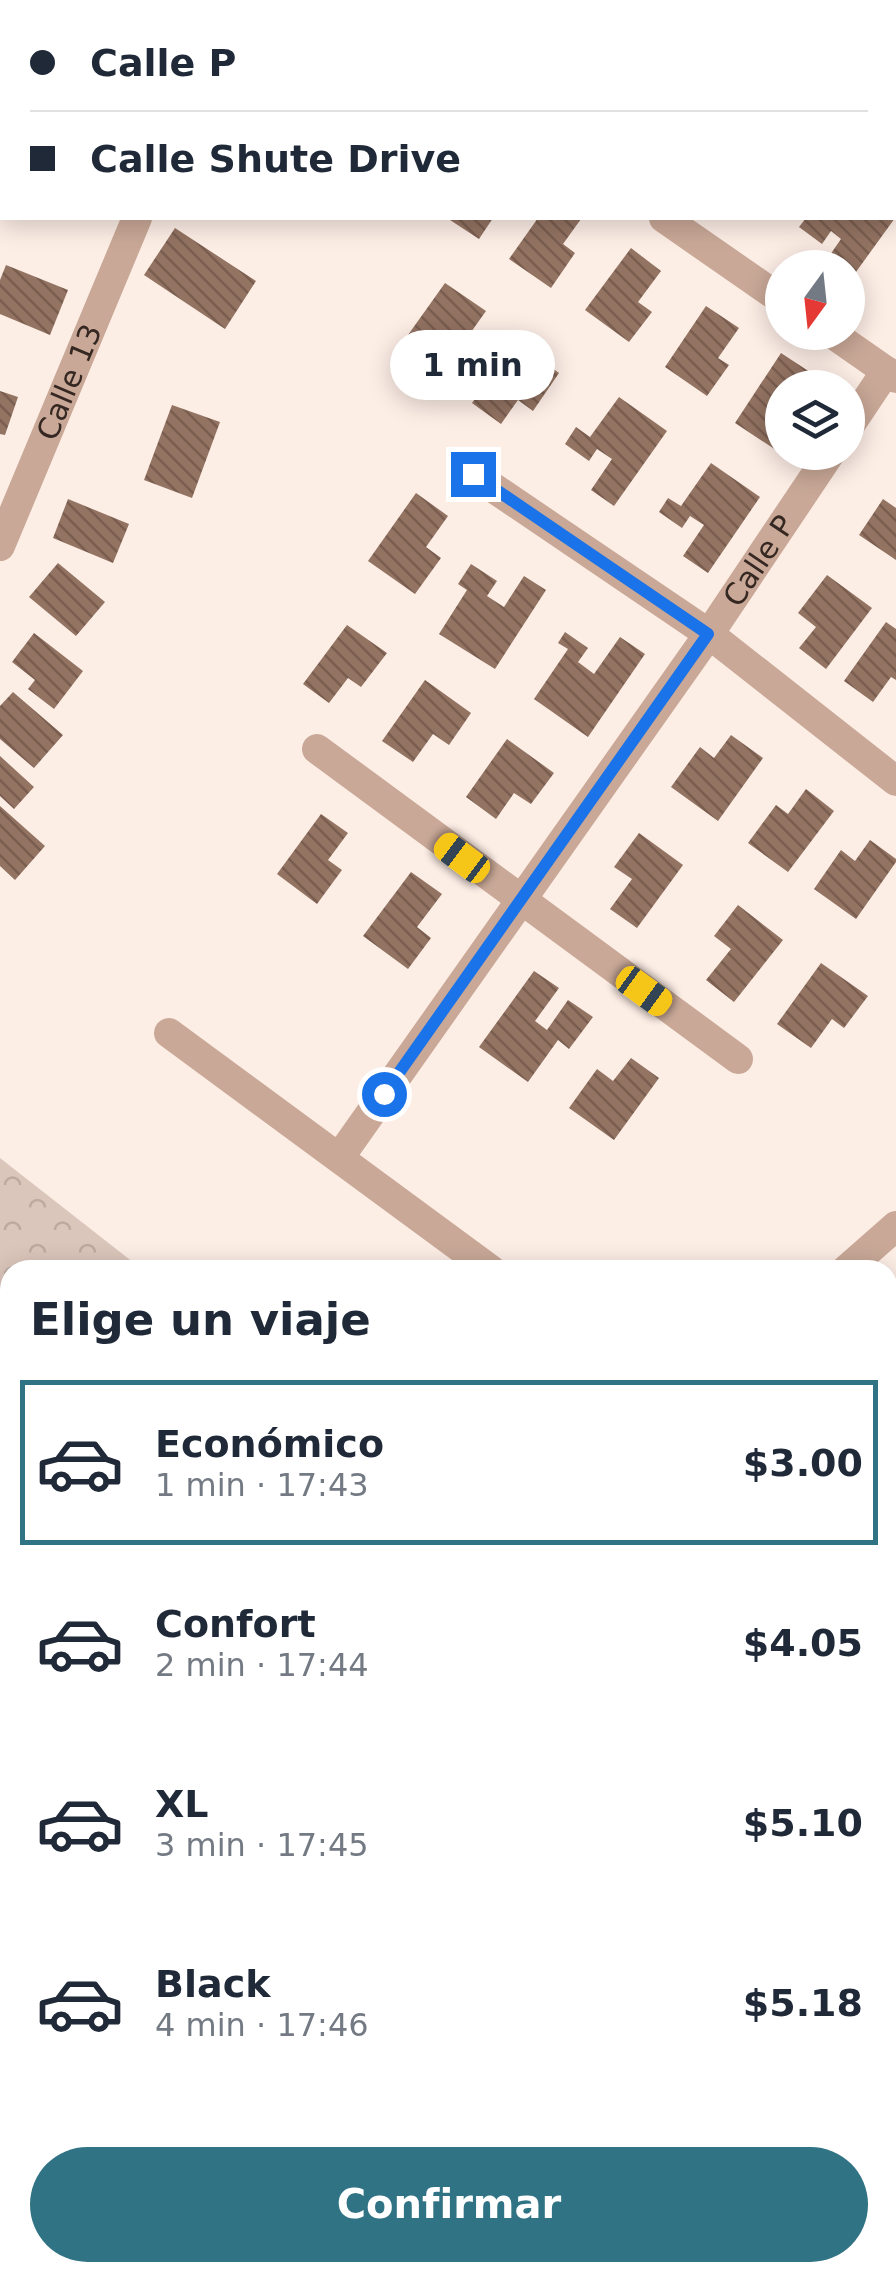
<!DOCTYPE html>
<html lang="es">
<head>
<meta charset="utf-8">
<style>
	body { margin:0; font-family:"DejaVu Sans",sans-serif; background:#f2f2f3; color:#1f2937; height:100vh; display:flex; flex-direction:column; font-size:38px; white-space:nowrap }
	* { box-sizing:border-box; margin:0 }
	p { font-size:32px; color:#747a83 }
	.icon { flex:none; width:55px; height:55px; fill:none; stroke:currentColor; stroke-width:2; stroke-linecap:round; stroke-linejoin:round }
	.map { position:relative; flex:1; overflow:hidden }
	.drawer { position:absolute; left:0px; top:1260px; width:898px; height:1022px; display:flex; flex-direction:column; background:#fff; border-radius:30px 30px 0 0; box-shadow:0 5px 25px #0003 }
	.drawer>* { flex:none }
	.hud { position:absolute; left:0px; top:0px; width:898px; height:220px; box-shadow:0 5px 25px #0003; display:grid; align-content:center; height:220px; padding:0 30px; background:#fff }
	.needle { width:65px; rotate:195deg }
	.tools { position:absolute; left:765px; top:250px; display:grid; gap:20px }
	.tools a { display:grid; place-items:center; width:100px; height:100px; border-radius:50%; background:#fff; box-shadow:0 5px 25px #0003; font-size:50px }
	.end { position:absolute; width:45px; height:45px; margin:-22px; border:12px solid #1a73e8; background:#fff; box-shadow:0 0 0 5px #fff }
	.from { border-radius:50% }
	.bubble { position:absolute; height:70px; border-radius:35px; background:#fff; box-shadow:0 5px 25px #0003; font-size:32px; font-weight:800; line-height:70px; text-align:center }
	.car { position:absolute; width:30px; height:60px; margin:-30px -15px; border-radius:12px; box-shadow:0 0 8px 2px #0007; background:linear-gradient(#f5c518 24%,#345 0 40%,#f5c518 0 76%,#345 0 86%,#f5c518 0) }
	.hud b { display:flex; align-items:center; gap:35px; height:95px; font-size:38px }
	.hud b+b { border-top:2px solid #e0e1e3 }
	.hud i { width:25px; height:25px; background:#1f2937 }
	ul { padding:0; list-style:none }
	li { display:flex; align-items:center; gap:30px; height:165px; margin:0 20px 15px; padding:0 10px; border:5px solid transparent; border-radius:0px }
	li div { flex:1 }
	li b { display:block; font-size:38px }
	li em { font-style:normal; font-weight:800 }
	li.on { border-color:#307384 }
	li>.icon { width:90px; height:90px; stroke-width:1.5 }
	h2 { padding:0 30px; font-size:45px; line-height:120px }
	.button { display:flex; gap:20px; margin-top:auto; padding:20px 30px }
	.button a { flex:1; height:115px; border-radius:60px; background:#307384; color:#fff; font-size:40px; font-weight:800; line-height:115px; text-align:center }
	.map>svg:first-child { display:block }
</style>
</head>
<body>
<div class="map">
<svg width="896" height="2282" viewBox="0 0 896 2282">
	<defs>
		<pattern id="forest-crowns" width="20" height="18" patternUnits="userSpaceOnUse" patternTransform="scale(2.5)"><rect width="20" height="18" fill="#dbc6bb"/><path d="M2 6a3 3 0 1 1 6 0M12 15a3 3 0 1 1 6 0" fill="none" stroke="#bdaaa0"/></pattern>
		<pattern id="building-back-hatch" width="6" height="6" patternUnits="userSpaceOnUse" patternTransform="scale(2.5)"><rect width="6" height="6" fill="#937362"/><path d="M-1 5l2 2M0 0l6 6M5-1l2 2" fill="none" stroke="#795e50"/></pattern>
	</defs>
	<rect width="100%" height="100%" fill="#fcede5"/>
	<!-- forest -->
	<path fill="url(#forest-crowns)" d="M 0,1158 L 143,1270 L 10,1270 L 10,2272 L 888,2272 L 888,2177 L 896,2183 L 896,2282 L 0,2282 Z"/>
	<!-- building -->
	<path fill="url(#building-back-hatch)" d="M 447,218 L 493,218 L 479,239 Z
		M 538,218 L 581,219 L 563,244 L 575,253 L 551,288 L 509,259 Z
		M 806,218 L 895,218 L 848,283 L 848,268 L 821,268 L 841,239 L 831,231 L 822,244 L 799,227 Z
		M 175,228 L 256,281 L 225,329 L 144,275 Z
		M 631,248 L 661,271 L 638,302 L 652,312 L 629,342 L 585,310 Z
		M 6,265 L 68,290 L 50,335 L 0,314 L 0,280 Z
		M 445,283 L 486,311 L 459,349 L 447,339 L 431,362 L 403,342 Z
		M 706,306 L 739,328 L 718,358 L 729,365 L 707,396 L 665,367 Z
		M 516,342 L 559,373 L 533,411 L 518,400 L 501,424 L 472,403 Z
		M 781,353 L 819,378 L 813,388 L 782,388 L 782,454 L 735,423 Z
		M 0,391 L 18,397 L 5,435 L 0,434 Z
		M 619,397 L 667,431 L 614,506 L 591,490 L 612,459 L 597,449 L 589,461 L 565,444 L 576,427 L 590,437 Z
		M 172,405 L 220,422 L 192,498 L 144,480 Z
		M 711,463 L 760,497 L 708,573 L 683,556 L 704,525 L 690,516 L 682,528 L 659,512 L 668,498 L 681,506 Z
		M 416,493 L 448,516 L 426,547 L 441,558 L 415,594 L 368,561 Z
		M 68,499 L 129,524 L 113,563 L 53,538 Z
		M 883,499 L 896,508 L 896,560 L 859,535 Z
		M 58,563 L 105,602 L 76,636 L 29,597 Z
		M 471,564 L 497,581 L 487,596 L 504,607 L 524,576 L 546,590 L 495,669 L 439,634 L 467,590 L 458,584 Z
		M 827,575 L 872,608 L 826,669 L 799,648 L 816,627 L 798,613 Z
		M 886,622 L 896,629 L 896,680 L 891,677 L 873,702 L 844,681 Z
		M 347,625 L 387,653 L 361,687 L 348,678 L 329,703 L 303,684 Z
		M 565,632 L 588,648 L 578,662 L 594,674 L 620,637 L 645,654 L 588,737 L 534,699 L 568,649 L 558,643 Z
		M 34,633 L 83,671 L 54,709 L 28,689 L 35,680 L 12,662 Z
		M 425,680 L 471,713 L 449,745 L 433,734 L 413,762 L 382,741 Z
		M 13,692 L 63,735 L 34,768 L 0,739 L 0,706 Z
		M 731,735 L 763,758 L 718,821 L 671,787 L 700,747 L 714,758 Z
		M 507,739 L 554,773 L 531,804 L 514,793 L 496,819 L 466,797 Z
		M 0,756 L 34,787 L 14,809 L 0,796 Z
		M 806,789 L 834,811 L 788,872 L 748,843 L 776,805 L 788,814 Z
		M 0,806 L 45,846 L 15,880 L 0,866 Z
		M 321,814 L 348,833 L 328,860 L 342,870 L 317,904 L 277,874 Z
		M 639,833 L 683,865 L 637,928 L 610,909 L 632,879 L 614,867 Z
		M 870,840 L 896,859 L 896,862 L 856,919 L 814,889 L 841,850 L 855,861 Z
		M 411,872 L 442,894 L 417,927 L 431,938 L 408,969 L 363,936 Z
		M 738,905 L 783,940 L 734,1002 L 706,980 L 731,949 L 714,936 Z
		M 821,963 L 868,996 L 844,1028 L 832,1019 L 811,1048 L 777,1024 Z
		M 534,971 L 559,988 L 535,1021 L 547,1030 L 568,1000 L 593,1017 L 569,1049 L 558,1040 L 528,1082 L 479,1047 Z
		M 631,1058 L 659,1078 L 614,1140 L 569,1108 L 597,1069 L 613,1081 Z"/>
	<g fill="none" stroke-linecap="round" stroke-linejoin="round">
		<!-- minor -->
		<g stroke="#c9a897" stroke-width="30">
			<path d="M 228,2 L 229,0"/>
			<path d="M 664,218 L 782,300"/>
			<path d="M 830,332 L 896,378"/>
			<path d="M 848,428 L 886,371"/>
			<path d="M 473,474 L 709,634 L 896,781"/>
			<path id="s1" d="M 0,546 L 137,218"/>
			<path d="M 317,749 L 738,1059"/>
			<path d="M 169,1033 L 491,1270"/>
			<path id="s2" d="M 339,1158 L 709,634 L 831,452"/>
			<path d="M 846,1270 L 896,1226"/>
			<path d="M 888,1661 L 896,1655"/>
			<path d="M 888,1882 L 896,1890"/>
		</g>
	</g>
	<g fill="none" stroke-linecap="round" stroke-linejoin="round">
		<!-- route -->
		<path stroke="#1a73e8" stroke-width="12" d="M 384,1094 L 708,634 L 473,474"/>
	</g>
	<g text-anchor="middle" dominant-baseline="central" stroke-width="9" stroke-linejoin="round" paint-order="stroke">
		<!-- street labels -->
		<g font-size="30" fill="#352721" stroke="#fff">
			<text stroke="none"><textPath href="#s1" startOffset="178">Calle 13</textPath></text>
			<text stroke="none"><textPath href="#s2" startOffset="730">Calle P</textPath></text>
		</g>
	</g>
</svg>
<div class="tools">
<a><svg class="needle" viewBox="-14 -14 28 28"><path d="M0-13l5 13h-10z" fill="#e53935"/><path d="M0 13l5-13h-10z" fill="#747a83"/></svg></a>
<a><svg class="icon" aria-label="layers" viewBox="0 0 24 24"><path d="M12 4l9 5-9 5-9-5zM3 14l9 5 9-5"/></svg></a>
</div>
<i class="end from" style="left:384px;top:1094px"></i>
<i class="end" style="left:473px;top:474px"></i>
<div class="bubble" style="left:390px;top:330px;width:165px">1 min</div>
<i class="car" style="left:462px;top:858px;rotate:307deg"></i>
<i class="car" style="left:644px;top:991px;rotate:126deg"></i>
<div class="hud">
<b><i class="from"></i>Calle P</b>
<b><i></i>Calle Shute Drive</b>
</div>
<section class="drawer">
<h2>Elige un viaje</h2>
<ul>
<li class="on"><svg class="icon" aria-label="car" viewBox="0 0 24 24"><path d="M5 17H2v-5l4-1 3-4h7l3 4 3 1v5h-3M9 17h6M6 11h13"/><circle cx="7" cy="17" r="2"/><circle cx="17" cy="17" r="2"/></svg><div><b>Económico</b><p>1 min · 17:43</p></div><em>$3.00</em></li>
<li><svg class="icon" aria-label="car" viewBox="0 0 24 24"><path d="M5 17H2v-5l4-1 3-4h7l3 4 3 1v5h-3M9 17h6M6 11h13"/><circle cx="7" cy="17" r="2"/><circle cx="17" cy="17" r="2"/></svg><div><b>Confort</b><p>2 min · 17:44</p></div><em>$4.05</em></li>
<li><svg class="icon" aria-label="car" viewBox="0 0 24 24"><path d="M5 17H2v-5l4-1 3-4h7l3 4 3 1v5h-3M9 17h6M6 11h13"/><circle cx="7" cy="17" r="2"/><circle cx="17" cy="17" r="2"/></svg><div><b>XL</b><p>3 min · 17:45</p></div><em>$5.10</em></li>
<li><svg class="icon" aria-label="car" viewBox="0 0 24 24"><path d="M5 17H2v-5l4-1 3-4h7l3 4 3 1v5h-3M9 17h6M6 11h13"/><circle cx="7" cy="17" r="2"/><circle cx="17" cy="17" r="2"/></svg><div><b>Black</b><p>4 min · 17:46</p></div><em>$5.18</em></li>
</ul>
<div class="button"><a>Confirmar</a></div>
</section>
</div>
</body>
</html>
